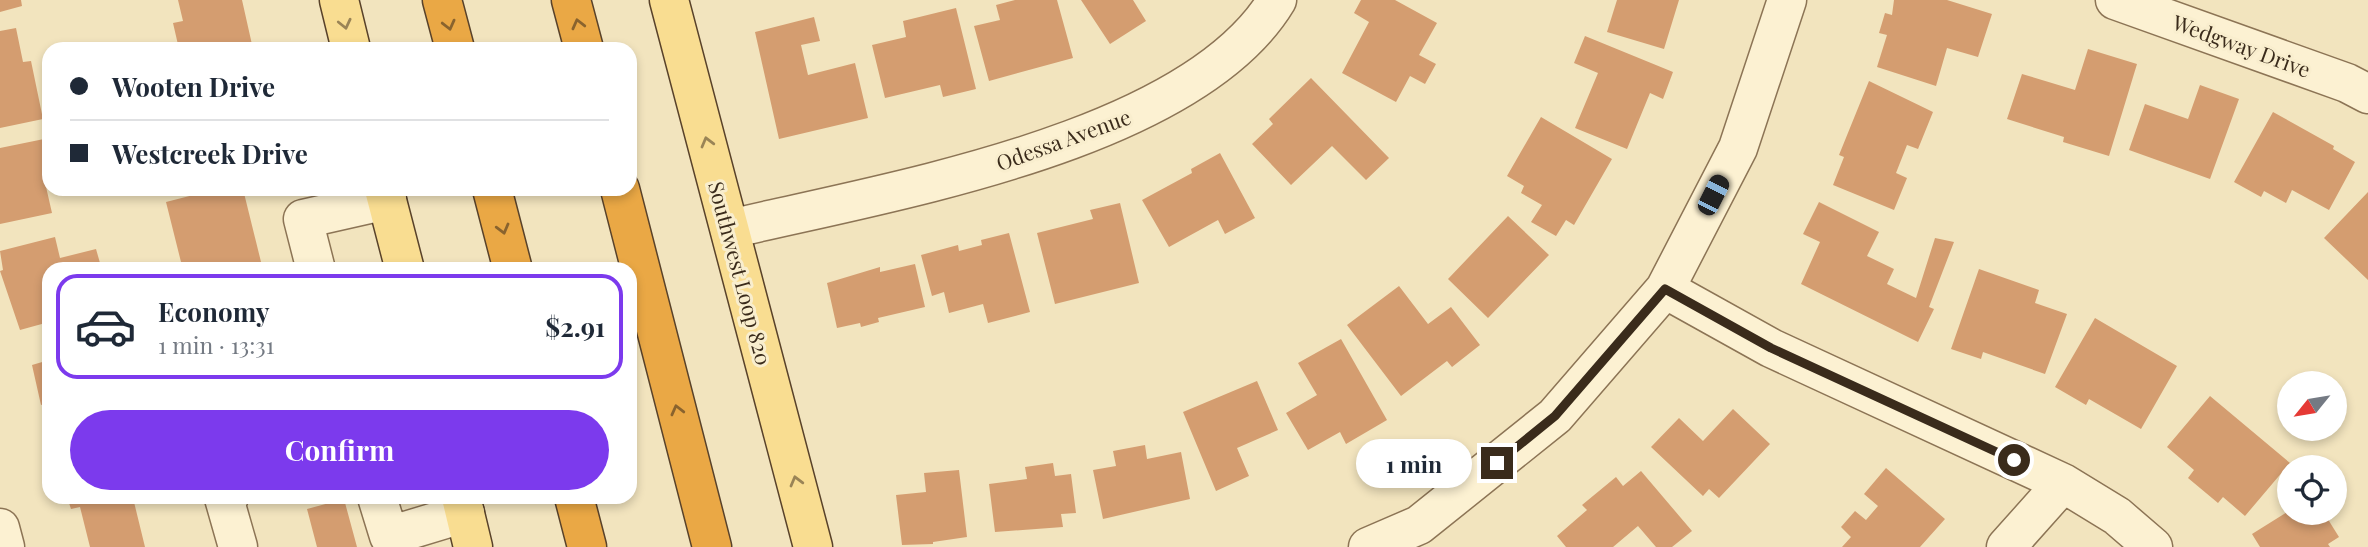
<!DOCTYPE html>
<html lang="en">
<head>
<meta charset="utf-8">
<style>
	body { margin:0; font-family:"Playfair Display",serif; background:#f2f2f3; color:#1f2937; height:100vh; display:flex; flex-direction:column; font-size:26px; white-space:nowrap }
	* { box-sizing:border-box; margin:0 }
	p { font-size:23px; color:#747a83 }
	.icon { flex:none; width:38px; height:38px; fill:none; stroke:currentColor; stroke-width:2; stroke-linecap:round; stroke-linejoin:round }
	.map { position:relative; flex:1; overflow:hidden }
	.drawer { position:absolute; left:42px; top:262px; width:595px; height:242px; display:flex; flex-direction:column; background:#fff; border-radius:21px; box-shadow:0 4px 10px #0003 }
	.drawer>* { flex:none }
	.hud { position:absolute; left:42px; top:42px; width:595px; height:154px; border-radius:21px; box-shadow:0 4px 10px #0003; display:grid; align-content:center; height:154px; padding:0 28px; background:#fff }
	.needle { width:46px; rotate:240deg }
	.controls { position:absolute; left:2277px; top:371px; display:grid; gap:14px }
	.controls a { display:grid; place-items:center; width:70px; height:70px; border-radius:50%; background:#fff; box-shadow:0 4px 10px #0003; font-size:35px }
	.end { position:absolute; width:32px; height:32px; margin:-16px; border:9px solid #3a2b1b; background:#fff; box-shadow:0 0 0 4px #fff }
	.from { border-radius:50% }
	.bubble { position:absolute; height:49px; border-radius:24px; background:#fff; box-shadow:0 4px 10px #0003; font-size:23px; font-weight:700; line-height:49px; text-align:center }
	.car { position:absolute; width:21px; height:42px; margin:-21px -10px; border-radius:9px; box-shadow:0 0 5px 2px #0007; background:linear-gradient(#222 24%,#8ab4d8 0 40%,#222 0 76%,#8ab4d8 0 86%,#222 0) }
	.hud b { display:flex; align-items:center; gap:24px; height:66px; font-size:26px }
	.hud b+b { border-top:2px solid #e0e1e3 }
	.hud i { width:18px; height:18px; background:#1f2937 }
	ul { padding:12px 0 0; list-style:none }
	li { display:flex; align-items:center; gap:21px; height:105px; margin:0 14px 10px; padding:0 14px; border:4px solid transparent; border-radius:21px }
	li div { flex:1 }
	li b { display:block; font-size:26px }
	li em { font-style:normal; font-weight:700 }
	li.selected { border-color:#7c3aed }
	li>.icon { width:63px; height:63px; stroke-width:1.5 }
	.action { display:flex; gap:14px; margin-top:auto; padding:14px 28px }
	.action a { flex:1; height:80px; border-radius:42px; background:#7c3aed; color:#fff; font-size:28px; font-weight:700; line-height:80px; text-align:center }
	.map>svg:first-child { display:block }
</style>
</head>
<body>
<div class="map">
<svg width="2368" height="547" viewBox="0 0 2368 547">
	<rect width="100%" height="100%" fill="#f2e4be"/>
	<!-- building -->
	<path fill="#d49d70" d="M 0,0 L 21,0 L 22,6 L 0,12 Z
		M 178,0 L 242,0 L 253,49 L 179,49 L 173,23 L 183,21 Z
		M 1015,0 L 1057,0 L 1073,58 L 989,81 L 974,26 L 1000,20 L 996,5 Z
		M 1081,0 L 1133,0 L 1146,21 L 1110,44 Z
		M 1361,0 L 1395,0 L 1437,23 L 1419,55 L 1436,64 L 1425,84 L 1410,76 L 1396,102 L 1342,73 L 1369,22 L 1354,13 Z
		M 1617,0 L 1679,0 L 1664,49 L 1607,32 Z
		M 1894,0 L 1947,0 L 1992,14 L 1978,57 L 1947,48 L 1936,86 L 1877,67 L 1887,35 L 1879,33 L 1885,13 L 1892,15 Z
		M 956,8 L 976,89 L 943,97 L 940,85 L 885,98 L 872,45 L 906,37 L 903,21 Z
		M 814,17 L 820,41 L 801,45 L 808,75 L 855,63 L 868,118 L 779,139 L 755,32 Z
		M 16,28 L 23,62 L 31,61 L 43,119 L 0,128 L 0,31 Z
		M 1585,36 L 1673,72 L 1663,99 L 1650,93 L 1627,149 L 1575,128 L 1598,73 L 1574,63 Z
		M 2088,49 L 2137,64 L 2109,156 L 2063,142 L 2064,137 L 2007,119 L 2022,74 L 2075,90 Z
		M 1311,78 L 1389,158 L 1366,180 L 1332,146 L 1291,185 L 1252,144 L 1273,124 L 1269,119 Z
		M 1869,81 L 1933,112 L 1918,149 L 1907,145 L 1896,173 L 1907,178 L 1894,210 L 1833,185 L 1844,157 L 1839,155 Z
		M 2200,85 L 2239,99 L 2210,179 L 2129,150 L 2145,104 L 2188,119 Z
		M 2273,112 L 2334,146 L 2333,149 L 2355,162 L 2329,210 L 2292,190 L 2286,203 L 2264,191 L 2261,197 L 2234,182 Z
		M 1541,117 L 1612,159 L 1574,225 L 1566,220 L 1556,236 L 1531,222 L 1542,205 L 1521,193 L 1524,186 L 1507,176 Z
		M 44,139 L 49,163 L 49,177 L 44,178 L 52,213 L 0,224 L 0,148 Z
		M 1220,153 L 1255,218 L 1225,234 L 1218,220 L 1169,247 L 1142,200 L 1192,173 L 1191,169 Z
		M 217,189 L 243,189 L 263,270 L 183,270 L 166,202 Z
		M 2368,192 L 2368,280 L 2324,238 Z
		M 1819,202 L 1879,232 L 1867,256 L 1894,269 L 1887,284 L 1916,298 L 1935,238 L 1954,242 L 1929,307 L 1934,309 L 1918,342 L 1801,284 L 1820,242 L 1803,234 Z
		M 1120,203 L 1139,283 L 1055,304 L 1037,233 L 1093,219 L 1090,210 Z
		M 1508,216 L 1549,255 L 1488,318 L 1448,279 Z
		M 1009,233 L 1030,312 L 988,323 L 983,304 L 949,313 L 944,292 L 932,296 L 921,255 L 958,245 L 959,251 L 982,245 L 981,240 Z
		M 55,237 L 60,258 L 96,249 L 102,270 L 49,270 L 49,322 L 20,330 L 0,271 L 3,270 L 0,251 Z
		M 915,264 L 925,307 L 878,318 L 879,322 L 861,327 L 860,323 L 837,328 L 827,283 L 880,267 L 880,272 Z
		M 1979,269 L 2039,290 L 2035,303 L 2067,314 L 2045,374 L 1983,352 L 1981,359 L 1951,349 Z
		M 1399,286 L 1428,324 L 1451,307 L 1480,345 L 1452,367 L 1447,361 L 1401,396 L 1347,325 Z
		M 2095,318 L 2177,366 L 2141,429 L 2089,399 L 2086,405 L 2055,387 Z
		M 1341,339 L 1387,420 L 1346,444 L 1340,432 L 1308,450 L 1286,413 L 1317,395 L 1298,363 Z
		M 49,360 L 49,403 L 41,405 L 32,365 Z
		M 1257,381 L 1278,430 L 1237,448 L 1249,476 L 1216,491 L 1183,412 Z
		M 2210,396 L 2290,463 L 2245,516 L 2223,497 L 2218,503 L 2188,478 L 2194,470 L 2167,447 Z
		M 1733,409 L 1770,444 L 1719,498 L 1709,489 L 1703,496 L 1651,447 L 1679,418 L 1703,441 Z
		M 1145,445 L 1147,459 L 1181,452 L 1190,499 L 1103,519 L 1093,470 L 1116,466 L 1113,451 Z
		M 1053,463 L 1055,476 L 1071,474 L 1076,513 L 1061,514 L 1063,527 L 995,532 L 989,484 L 1027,479 L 1025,467 Z
		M 1886,468 L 1945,519 L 1920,547 L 1842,547 L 1851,537 L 1841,527 L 1855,511 L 1866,520 L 1878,506 L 1864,494 Z
		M 959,470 L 967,537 L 933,542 L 933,544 L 902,545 L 896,495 L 926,492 L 924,473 Z
		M 1641,471 L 1692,531 L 1672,547 L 1656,547 L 1638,526 L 1613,547 L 1566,547 L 1557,536 L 1587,510 L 1582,505 L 1616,477 L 1623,486 Z
		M 67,497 L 149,497 L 134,502 L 145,547 L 90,547 L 80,507 L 71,509 Z
		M 344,499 L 357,547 L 317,547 L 307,509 Z
		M 2289,511 L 2324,513 L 2339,537 L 2328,544 L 2330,547 L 2260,547 L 2252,534 Z"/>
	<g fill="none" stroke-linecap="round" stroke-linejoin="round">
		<!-- minor casing -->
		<g stroke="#8c7455" stroke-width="41">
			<path id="minor" d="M 2115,0 L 2347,83 L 2368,94
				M 730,229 C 884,192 1191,143 1277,0
				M 316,270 L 303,219 L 387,200
				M 1665,289 L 1771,348 L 2063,483 L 2117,516 L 2153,547
				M 229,497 L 224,498 L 238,547
				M 377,497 L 389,536 L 465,513
				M 0,528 L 5,547
				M 1368,547 L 1419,525 L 1555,416 L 1665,289 L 1738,148 L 1787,0
				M 2006,547 L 2063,483"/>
		</g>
		<!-- major casing -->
		<g stroke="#59422a" stroke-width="41">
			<path id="major" d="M 339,0 L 351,49
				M 669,0 L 813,547
				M 384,189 L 405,270
				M 461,497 L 473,547"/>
		</g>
		<!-- highway casing -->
		<g stroke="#59422a" stroke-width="41">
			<path id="highway" d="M 442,0 L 455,49
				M 571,0 L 584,49
				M 492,189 L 513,270
				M 620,189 L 712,547
				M 574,497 L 587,547"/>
		</g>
		<!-- minor -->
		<use href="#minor" stroke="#fcf1d2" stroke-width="38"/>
		<!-- major -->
		<use href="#major" stroke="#f9dd91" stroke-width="38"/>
		<!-- highway -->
		<use href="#highway" stroke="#eaa845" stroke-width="38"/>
	</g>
	<!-- one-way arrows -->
	<defs><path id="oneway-chevron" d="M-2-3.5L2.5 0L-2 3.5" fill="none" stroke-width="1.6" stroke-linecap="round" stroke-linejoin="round" transform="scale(1.75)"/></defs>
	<g stroke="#9a8456">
		<use href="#oneway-chevron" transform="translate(345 24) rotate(77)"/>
		<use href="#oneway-chevron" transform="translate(707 142) rotate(-105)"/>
		<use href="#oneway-chevron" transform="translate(796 481) rotate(-105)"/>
	</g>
	<g stroke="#89632e">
		<use href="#oneway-chevron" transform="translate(578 24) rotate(-104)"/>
		<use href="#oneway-chevron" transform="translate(449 25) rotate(76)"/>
		<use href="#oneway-chevron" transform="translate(503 229) rotate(75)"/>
		<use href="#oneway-chevron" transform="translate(677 410) rotate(-104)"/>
	</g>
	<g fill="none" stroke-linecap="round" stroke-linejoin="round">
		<!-- route -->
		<path stroke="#3a2b1b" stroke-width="9" d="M 1497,463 L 1555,416 L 1665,289 L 1771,348 L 2014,460"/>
	</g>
	<g text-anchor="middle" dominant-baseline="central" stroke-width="6" stroke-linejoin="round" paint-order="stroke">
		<!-- street labels -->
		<g font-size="21" fill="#3a2b1b" stroke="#f9eece">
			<text transform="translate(2242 45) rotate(20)">Wedgway Drive</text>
			<text transform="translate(1063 139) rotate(-20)">Odessa Avenue</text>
			<text transform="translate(741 273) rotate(75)">Southwest Loop 820</text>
		</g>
	</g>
</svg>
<div class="controls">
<a><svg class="needle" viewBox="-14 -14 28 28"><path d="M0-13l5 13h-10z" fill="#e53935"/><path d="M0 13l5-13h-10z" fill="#747a83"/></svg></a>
<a><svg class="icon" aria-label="locate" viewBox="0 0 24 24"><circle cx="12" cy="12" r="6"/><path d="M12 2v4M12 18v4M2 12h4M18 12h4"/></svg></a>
</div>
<i class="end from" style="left:2014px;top:460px"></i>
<i class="end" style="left:1497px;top:463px"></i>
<div class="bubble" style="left:1356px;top:439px;width:116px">1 min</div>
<i class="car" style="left:1713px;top:195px;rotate:27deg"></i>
<div class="hud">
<b><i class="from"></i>Wooten Drive</b>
<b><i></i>Westcreek Drive</b>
</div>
<section class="drawer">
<ul>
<li class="selected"><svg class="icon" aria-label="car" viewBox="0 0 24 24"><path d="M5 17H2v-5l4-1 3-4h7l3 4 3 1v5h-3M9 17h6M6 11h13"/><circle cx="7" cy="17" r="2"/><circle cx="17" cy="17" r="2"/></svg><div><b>Economy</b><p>1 min · 13:31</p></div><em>$2.91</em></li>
</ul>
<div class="action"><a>Confirm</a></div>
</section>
</div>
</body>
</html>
